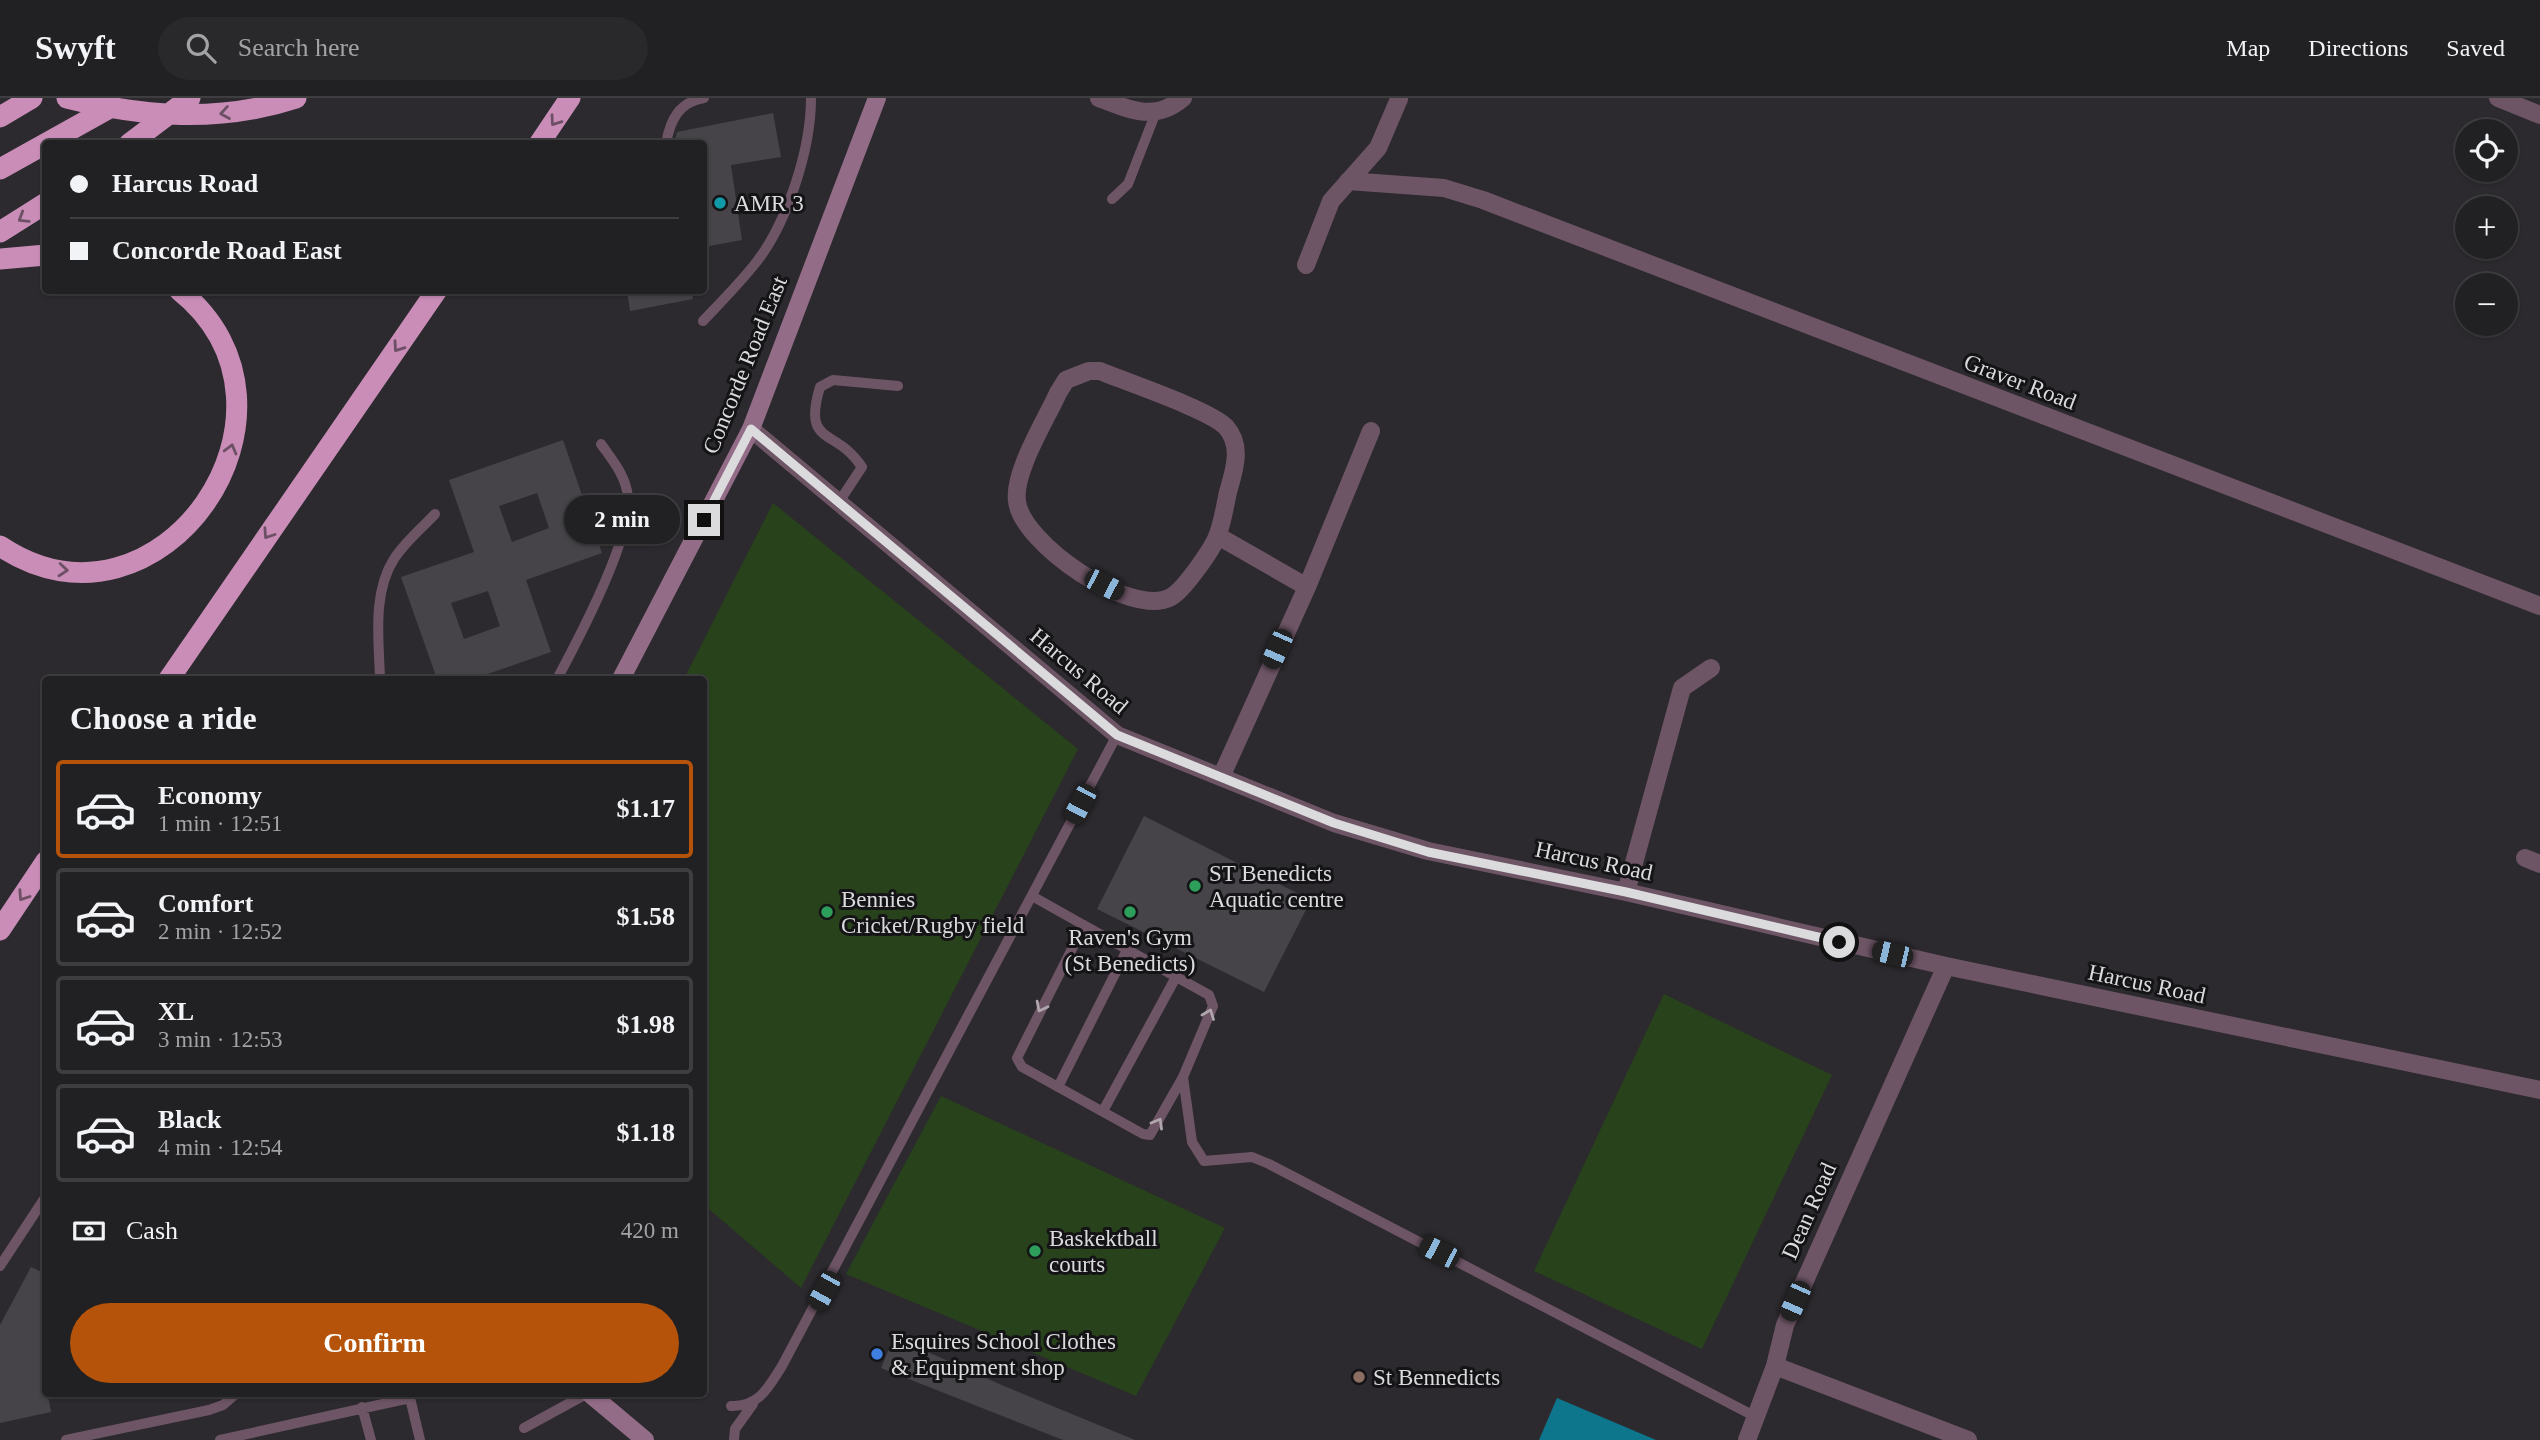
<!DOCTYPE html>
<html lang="en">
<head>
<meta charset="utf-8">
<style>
	body { margin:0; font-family:Georgia,serif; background:#29282a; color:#f1f3f6; height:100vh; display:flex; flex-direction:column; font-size:26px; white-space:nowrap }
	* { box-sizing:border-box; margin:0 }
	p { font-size:23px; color:#a2a3a5 }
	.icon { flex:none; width:38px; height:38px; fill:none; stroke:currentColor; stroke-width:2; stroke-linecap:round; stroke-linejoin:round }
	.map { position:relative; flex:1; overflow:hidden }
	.details { position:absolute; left:42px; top:578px; width:665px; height:721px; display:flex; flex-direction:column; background:#212022; border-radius:7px; box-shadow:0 2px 5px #0004,0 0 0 2px #3e3e40 }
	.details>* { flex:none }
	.hud { position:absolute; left:42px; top:42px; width:665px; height:154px; border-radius:7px; box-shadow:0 2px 5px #0004,0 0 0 2px #3e3e40; display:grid; align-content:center; height:154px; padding:0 28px; background:#212022 }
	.controls { position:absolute; left:2455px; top:21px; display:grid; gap:14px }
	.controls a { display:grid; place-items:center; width:63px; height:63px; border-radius:50%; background:#212022; box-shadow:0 2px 5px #0004,0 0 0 2px #3e3e40; font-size:35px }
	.end { position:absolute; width:32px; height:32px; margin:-16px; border:9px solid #dbdadd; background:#111; box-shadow:0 0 0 4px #111 }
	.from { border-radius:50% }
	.bubble { position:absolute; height:49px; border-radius:24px; background:#212022; box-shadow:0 2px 5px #0004,0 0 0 2px #3e3e40; font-size:23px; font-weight:600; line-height:49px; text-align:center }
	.car { position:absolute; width:21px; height:42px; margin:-21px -10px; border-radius:9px; box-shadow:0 0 5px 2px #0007; background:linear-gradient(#222 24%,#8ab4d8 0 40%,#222 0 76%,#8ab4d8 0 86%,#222 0) }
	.hud b { display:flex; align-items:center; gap:24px; height:66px; font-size:26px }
	.hud b+b { border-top:2px solid #3e3e40 }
	.hud i { width:18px; height:18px; background:#f1f3f6 }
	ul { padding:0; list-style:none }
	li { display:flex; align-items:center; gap:21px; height:98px; margin:0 14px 10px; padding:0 14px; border:4px solid #3e3e40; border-radius:7px }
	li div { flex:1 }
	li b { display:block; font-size:26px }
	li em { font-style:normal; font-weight:600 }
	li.on { border-color:#b45309 }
	li>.icon { width:63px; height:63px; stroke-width:1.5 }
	h2 { padding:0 28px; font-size:32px; line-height:84px }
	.pay { display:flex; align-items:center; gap:18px; height:77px; padding:0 28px; font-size:26px }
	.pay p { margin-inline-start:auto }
	.cta { display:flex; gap:14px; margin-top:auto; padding:14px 28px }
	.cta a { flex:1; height:80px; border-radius:42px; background:#b45309; color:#fff; font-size:28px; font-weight:600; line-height:80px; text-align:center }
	header { display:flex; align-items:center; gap:42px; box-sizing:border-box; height:98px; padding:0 35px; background:#212022; border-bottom:2px solid #3e3e40 }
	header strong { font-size:33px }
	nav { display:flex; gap:38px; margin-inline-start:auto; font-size:24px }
	.search { width:490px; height:63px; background:#29282a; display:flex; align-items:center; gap:18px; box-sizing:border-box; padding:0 24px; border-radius:38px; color:#a2a3a5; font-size:26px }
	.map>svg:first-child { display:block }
</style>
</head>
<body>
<header>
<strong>Swyft</strong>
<div class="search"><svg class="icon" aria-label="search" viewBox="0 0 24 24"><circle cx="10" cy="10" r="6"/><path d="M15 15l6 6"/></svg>Search here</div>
<nav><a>Map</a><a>Directions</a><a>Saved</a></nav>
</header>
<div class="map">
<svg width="2540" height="1342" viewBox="0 0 2540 1342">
	<rect width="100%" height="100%" fill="#2c2a2e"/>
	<!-- park -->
	<path fill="#28421c" d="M 773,405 L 1078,651 L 801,1190 L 704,1107 L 704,581 L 684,581 Z
		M 1664,896 L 1832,977 L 1702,1251 L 1534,1173 Z
		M 941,998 L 1225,1130 L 1136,1298 L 846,1176 Z"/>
	<!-- water -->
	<path fill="#0e768c" d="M 1557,1300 L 1656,1342 L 1539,1342 Z"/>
	<!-- building -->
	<path fill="#464449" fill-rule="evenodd" d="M 773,15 L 781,59 L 731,67 L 742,142 L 704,149 L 704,46 L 674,46 L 677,34 Z
		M 627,192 L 692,192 L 693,201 L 630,213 Z
		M 563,342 L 602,455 L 526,482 L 551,554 L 473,581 L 437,581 L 401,479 L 474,454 L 449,382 ZM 537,395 L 549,430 L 512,444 L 499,408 ZM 488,493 L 500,528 L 464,541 L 451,505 Z
		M 1144,718 L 1311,802 L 1264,894 L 1097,811 Z
		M 31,1169 L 46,1176 L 46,1269 L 43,1273 L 51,1314 L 0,1325 L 0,1227 Z
		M 894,1239 L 1004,1288 L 1135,1342 L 1063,1342 L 881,1270 Z"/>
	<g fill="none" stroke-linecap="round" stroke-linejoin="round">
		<!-- lane -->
		<path stroke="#6e5566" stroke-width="10" d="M 666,46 C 670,22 679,4 704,0
			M 1112,101 L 1128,86 L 1156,14
			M 703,223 C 720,205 738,187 754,167 C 787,127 811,51 811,0
			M 839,404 L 862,369 C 836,329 802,349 820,289 L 833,282 L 898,288
			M 380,581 C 379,543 372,495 394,461 C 404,445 421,431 435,416
			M 557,581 C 578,542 632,440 628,399 C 626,378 613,363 601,346
			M 1032,798 C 1091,831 1150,865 1209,897 L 1213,908 L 1183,979 L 1150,1037 L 1143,1036 L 1022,969 L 1017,960 L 1084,827
			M 1183,979 L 1192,1044 L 1204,1063 L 1252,1059 L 1269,1066 L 1756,1319
			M 1058,989 L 1127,852
			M 1103,1013 L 1176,879
			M 0,1168 L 46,1098
			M 731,1308 C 759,1309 768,1290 782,1268 L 1117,637
			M 362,1309 L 371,1342
			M 524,1330 L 588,1295
			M 66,1342 L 209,1312 L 223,1307 L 237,1295
			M 220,1342 L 410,1300 L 420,1342
			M 734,1342 L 735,1331 L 753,1306"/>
		<!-- street -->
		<path stroke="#6e5566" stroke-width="18" d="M 1099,0 C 1130,12 1155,24 1183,0
			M 2498,0 L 2540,17
			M 1348,83 L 1444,90 L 1483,102 L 2540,508
			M 1306,167 L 1331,103 L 1378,50 L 1399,1
			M 1089,273 L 1100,273 C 1126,284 1210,312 1226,329 C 1243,348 1234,373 1228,394 C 1225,408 1223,422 1218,436 C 1214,449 1184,492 1171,499 C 1131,521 1021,445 1017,403 C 1013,374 1046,322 1058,295 L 1066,282 Z
			M 751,331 L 1117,637 L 1334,725 L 1428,753 L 1626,794 L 1946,868 L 2540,992
			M 1218,438 L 1307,489 L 1221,679
			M 1307,489 L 1371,333
			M 2525,760 L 2540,766
			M 1626,794 L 1682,590 L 1711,570
			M 1946,868 L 1785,1227 L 1775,1268 L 1968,1342
			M 1747,1342 L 1775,1268"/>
		<!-- secondary -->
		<path stroke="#936c87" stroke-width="18" d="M 621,581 L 751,331 L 877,0
			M 589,1295 L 645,1342"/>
		<!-- highway -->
		<path stroke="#c98db7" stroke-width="21" d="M 67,0 C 143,19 220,25 296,0
			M 0,19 L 32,0
			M 129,46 L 190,0
			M 539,46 L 570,0
			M 0,71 L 113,8
			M 0,134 L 46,105
			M 0,161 L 46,157
			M 0,448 C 160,555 328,311 179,192
			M 169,581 L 437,192
			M 0,832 L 46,763"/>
	</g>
	<!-- one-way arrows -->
	<defs><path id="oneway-chevron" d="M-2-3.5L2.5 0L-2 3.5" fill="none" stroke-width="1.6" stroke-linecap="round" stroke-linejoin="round" transform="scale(1.75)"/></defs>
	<g stroke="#6e5066">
		<use href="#oneway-chevron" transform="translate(225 15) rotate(171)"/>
		<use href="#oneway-chevron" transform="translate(555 23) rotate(125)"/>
		<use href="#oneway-chevron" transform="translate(23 120) rotate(148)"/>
		<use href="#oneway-chevron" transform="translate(398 249) rotate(125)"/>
		<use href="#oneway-chevron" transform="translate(231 351) rotate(-75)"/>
		<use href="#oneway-chevron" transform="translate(268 436) rotate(124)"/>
		<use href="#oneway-chevron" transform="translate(63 472) rotate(5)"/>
		<use href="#oneway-chevron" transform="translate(23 798) rotate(124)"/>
	</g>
	<g stroke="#afa5ad">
		<use href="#oneway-chevron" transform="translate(1041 909) rotate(117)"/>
		<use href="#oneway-chevron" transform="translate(1209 916) rotate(-69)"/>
		<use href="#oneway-chevron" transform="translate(1158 1025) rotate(-60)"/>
	</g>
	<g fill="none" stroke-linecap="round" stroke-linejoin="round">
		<!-- route -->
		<path stroke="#dbdadd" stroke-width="9" d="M 704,422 L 751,331 L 1117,637 L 1334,725 L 1428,754 L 1626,794 L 1839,844"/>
	</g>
	<!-- markers -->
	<circle fill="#0f9aa8" stroke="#141315" stroke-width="2.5" cx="720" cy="105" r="7"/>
	<g fill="#2e9e5b" stroke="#141315" stroke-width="2.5">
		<circle cx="1195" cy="788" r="7"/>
		<circle cx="827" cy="814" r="7"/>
		<circle cx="1130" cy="814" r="7"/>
		<circle cx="1035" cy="1153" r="7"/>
	</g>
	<circle fill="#3f7fe0" stroke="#141315" stroke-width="2.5" cx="877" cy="1256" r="7"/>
	<circle fill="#8d6e63" stroke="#141315" stroke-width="2.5" cx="1359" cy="1279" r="7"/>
	<g text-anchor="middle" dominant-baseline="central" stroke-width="6" stroke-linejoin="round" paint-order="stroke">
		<!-- poi labels -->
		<g font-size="23" fill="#dbdadd" stroke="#141315" text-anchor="start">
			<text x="734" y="105">AMR 3</text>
			<text x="1209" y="775">ST Benedicts<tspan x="1209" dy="26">Aquatic centre</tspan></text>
			<text x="841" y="801">Bennies<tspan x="841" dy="26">Cricket/Rugby field</tspan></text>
			<text x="1130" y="839" text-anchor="middle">Raven's Gym<tspan x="1130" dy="26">(St Benedicts)</tspan></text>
			<text x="1049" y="1140">Baskektball<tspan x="1049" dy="26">courts</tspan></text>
			<text x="891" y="1243">Esquires School Clothes<tspan x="891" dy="26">&amp; Equipment shop</tspan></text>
			<text x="1373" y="1279">St Bennedicts</text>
		</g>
		<!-- street labels -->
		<g font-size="23" fill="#dbdadd" stroke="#141315">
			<text transform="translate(745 267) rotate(-68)">Concorde Road East</text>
			<text transform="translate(2020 284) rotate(21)">Graver Road</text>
			<text transform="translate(1079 573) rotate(40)">Harcus Road</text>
			<text transform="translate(1594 763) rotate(12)">Harcus Road</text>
			<text transform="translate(2147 886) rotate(12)">Harcus Road</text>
			<text transform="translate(1809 1113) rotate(-66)">Dean Road</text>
		</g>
	</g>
</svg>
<div class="controls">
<a><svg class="icon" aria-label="locate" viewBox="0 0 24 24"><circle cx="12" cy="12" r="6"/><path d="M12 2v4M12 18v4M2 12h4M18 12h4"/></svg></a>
<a>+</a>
<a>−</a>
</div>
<i class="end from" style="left:1839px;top:844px"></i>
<i class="end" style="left:704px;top:422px"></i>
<div class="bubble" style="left:564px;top:397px;width:116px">2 min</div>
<i class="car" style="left:1104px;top:487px;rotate:117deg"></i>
<i class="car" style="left:1277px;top:551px;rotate:204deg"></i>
<i class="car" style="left:1080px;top:706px;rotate:208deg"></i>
<i class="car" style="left:1892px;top:856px;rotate:283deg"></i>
<i class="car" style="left:1439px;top:1154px;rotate:297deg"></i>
<i class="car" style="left:824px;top:1193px;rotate:209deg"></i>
<i class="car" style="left:1795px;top:1203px;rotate:204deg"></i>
<div class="hud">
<b><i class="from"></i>Harcus Road</b>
<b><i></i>Concorde Road East</b>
</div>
<section class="details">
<h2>Choose a ride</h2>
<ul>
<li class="on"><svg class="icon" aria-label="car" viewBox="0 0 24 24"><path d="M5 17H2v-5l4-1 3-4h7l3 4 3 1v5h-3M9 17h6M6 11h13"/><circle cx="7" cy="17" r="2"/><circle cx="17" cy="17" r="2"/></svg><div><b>Economy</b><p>1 min · 12:51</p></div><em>$1.17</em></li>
<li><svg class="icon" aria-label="car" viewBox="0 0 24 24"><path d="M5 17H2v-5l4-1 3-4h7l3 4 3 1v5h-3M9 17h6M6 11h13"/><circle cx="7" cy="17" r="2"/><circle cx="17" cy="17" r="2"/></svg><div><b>Comfort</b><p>2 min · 12:52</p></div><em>$1.58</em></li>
<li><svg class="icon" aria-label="car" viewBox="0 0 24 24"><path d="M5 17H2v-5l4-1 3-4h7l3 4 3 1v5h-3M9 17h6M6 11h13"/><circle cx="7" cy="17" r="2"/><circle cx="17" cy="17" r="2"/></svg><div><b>XL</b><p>3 min · 12:53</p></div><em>$1.98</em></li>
<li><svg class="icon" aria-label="car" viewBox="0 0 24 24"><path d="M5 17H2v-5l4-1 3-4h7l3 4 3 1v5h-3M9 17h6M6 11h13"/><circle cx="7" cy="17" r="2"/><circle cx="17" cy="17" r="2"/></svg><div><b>Black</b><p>4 min · 12:54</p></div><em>$1.18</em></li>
</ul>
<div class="pay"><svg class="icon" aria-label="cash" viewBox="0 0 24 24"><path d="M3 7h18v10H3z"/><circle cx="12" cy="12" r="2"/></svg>Cash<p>420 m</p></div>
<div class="cta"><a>Confirm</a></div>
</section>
</div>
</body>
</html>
